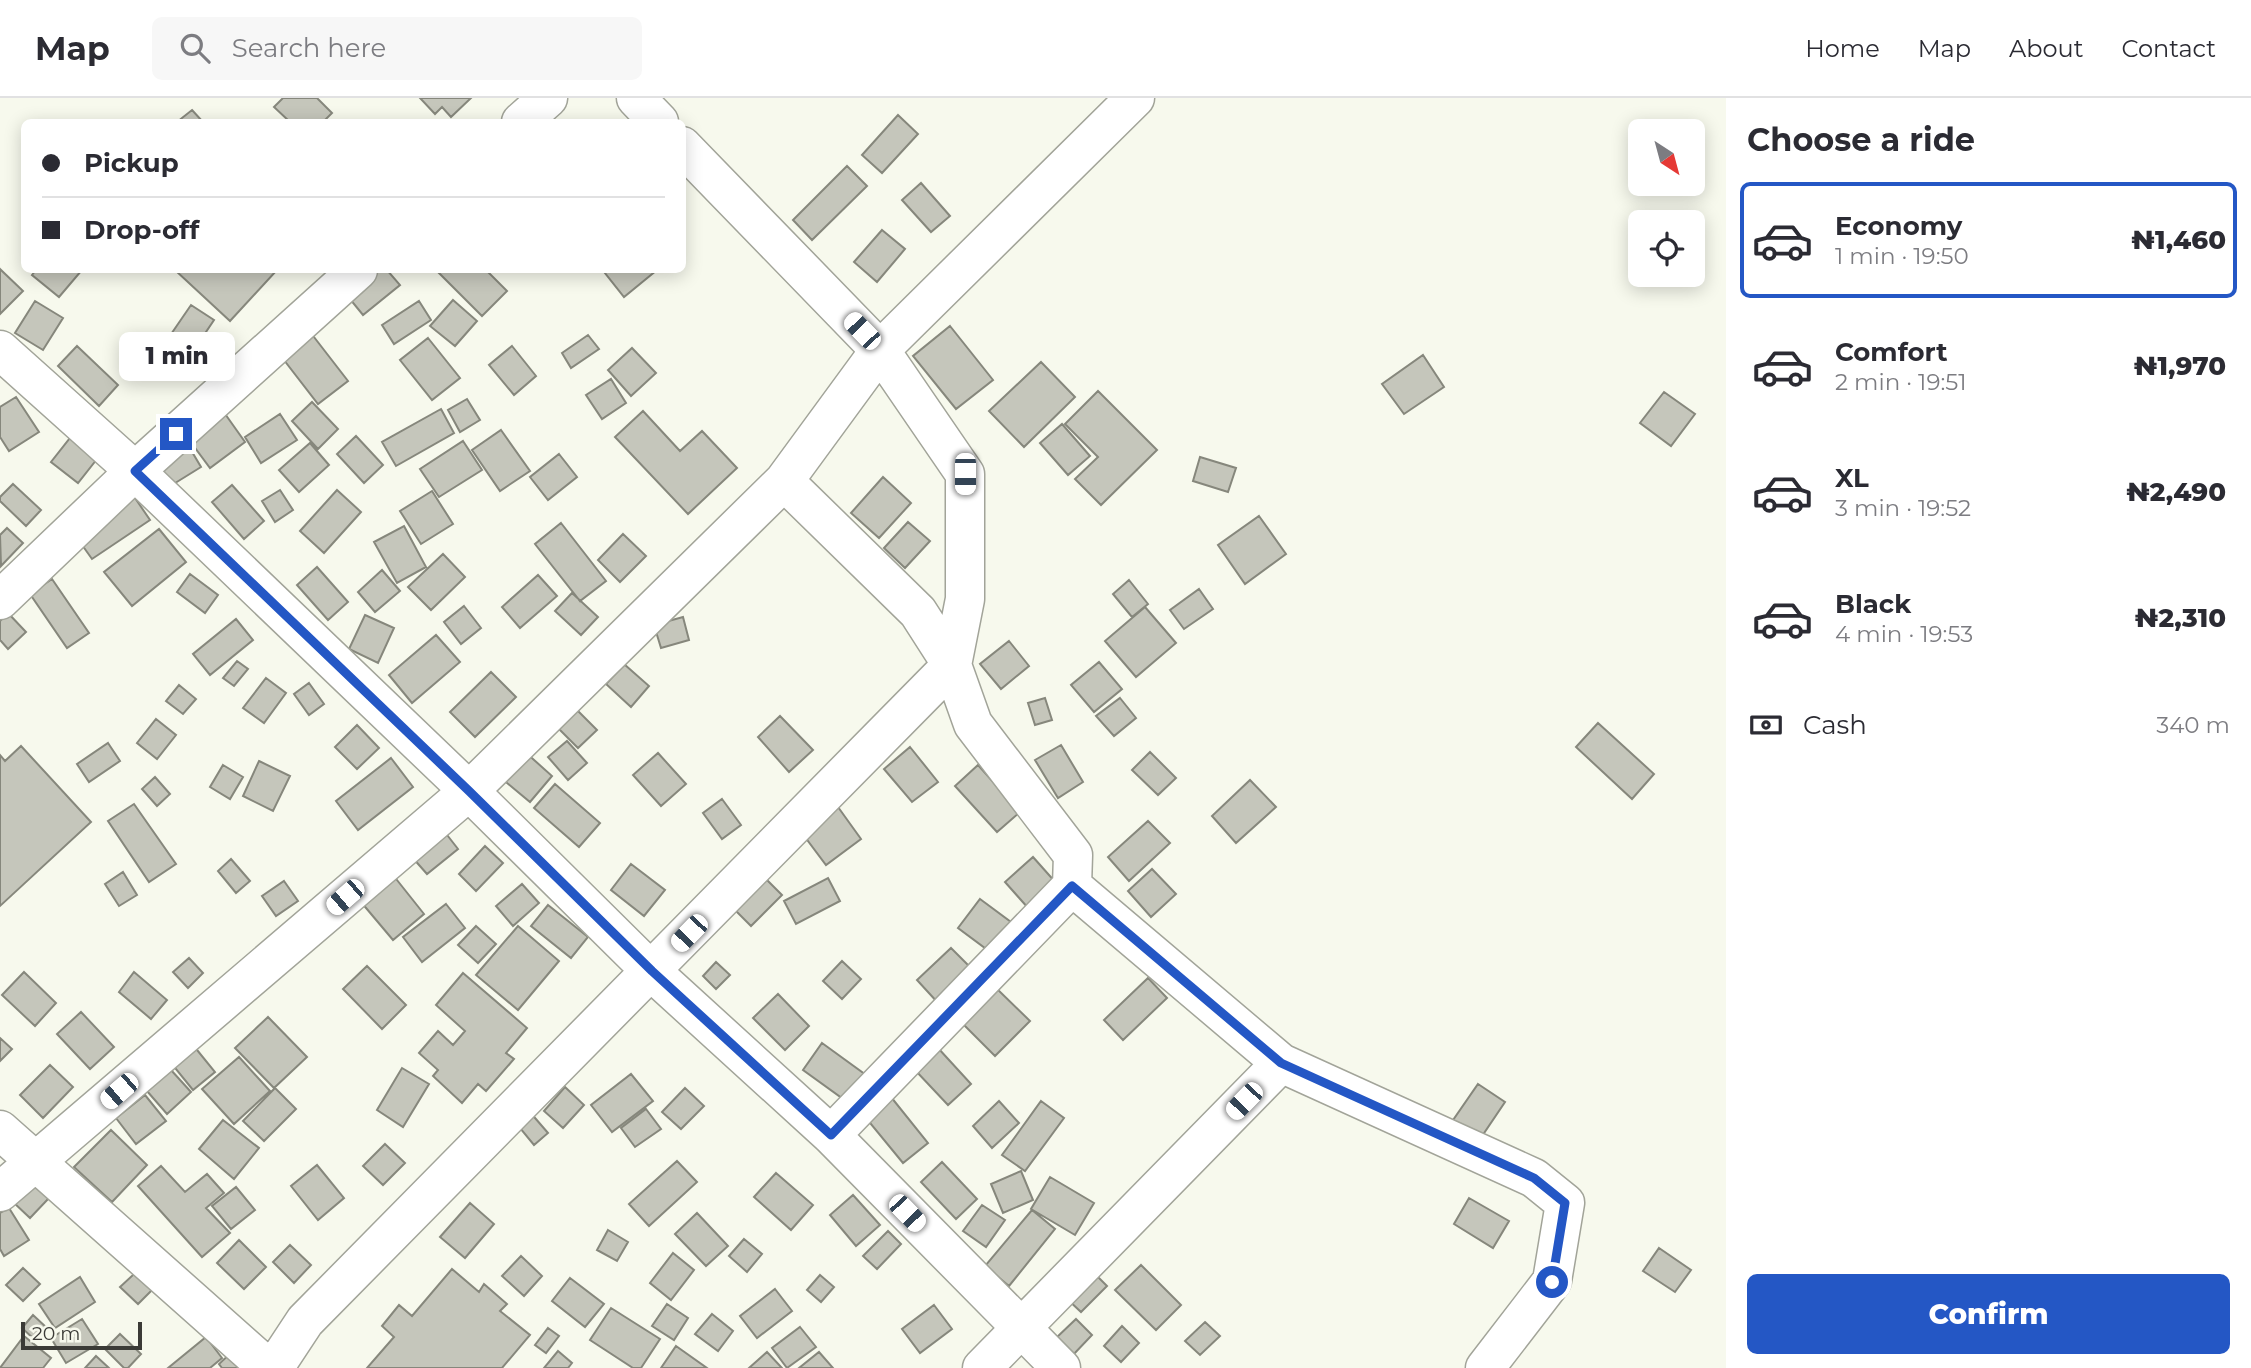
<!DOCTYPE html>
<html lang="en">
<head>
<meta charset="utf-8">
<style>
	body { margin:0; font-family:Montserrat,sans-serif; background:#f7f7f7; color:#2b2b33; height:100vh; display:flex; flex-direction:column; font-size:26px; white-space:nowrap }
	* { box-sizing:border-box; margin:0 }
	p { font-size:23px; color:#7c7c81 }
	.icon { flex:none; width:38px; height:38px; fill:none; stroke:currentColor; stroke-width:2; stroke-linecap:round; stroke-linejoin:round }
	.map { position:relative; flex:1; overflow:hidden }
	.drawer { display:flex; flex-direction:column; background:#fff; width:525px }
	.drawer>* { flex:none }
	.top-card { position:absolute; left:21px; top:21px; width:665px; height:154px; border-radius:10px; box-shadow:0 4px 18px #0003; display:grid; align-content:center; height:154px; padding:0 21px; background:#fff }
	.needle { width:46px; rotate:144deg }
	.buttons { position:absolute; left:1628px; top:21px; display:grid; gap:14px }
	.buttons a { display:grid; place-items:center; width:77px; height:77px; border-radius:10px; background:#fff; box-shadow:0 4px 18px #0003; font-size:35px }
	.scale { position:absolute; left:21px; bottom:18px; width:121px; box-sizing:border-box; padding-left:7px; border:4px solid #3b3b37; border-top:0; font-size:19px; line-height:24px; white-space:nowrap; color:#3b3b37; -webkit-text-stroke:5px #f7f9ed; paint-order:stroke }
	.end { position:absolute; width:32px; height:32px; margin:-16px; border:9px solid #2457c5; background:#fff; box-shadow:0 0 0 4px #fff }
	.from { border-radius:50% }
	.bubble { position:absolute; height:49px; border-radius:10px; background:#fff; box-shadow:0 4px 18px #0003; font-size:23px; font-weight:800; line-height:49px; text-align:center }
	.car { position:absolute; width:21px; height:42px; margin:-21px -10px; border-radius:9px; box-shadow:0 0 5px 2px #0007; background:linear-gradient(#fff 24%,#345 0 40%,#fff 0 76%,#345 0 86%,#fff 0) }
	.top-card b { display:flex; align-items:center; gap:24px; height:66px; font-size:26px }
	.top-card b+b { border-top:2px solid #e1e1e2 }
	.top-card i { width:18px; height:18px; background:#2b2b33 }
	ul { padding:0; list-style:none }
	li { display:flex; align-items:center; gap:21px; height:116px; margin:0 14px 10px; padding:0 7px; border:4px solid transparent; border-radius:10px }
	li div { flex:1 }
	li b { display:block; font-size:26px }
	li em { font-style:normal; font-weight:800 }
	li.selected { border-color:#2457c5 }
	li>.icon { width:63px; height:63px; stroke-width:1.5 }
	h2 { padding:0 21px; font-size:32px; line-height:84px }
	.pay { display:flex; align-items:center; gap:18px; height:77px; padding:0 21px; font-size:26px }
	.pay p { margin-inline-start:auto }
	.action { display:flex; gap:14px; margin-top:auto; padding:14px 21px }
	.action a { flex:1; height:80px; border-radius:10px; background:#2457c5; color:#fff; font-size:28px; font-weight:800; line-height:80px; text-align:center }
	header { display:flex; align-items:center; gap:42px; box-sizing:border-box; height:98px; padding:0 35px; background:#fff; border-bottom:2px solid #e1e1e2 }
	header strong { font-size:33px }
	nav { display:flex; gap:38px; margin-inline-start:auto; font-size:24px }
	.search { width:490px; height:63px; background:#f7f7f7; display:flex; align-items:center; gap:18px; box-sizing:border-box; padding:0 24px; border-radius:10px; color:#7c7c81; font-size:26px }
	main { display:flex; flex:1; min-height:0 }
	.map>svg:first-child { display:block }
</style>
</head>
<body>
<header>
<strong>Map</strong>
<div class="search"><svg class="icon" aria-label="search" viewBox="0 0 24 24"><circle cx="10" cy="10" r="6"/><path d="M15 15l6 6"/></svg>Search here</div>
<nav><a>Home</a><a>Map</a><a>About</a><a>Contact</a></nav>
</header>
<main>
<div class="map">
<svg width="1726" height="1270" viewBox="0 0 1726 1270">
	<rect width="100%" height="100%" fill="#f7f9ed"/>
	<!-- building -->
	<path fill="#c5c6bb" stroke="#86877c" stroke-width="2" d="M 283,0 L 317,0 L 332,15 L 323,24 L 290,24 L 274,9 Z
		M 420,0 L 471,0 L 451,19 L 442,9 L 435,16 Z
		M 192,12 L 203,24 L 177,24 Z
		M 898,17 L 918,36 L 882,75 L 862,57 Z
		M 847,68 L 867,88 L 812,142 L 793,122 Z
		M 921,85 L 950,118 L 931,134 L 902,102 Z
		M 882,132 L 905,151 L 877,184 L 854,164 Z
		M 0,171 L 23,193 L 0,216 Z
		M 36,172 L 82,172 L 59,199 L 32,177 Z
		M 177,172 L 277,172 L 230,223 L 176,173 Z
		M 375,172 L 387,172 L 400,187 L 363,217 L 345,195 Z
		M 443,172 L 486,172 L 507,193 L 482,218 L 439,175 Z
		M 608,172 L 657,172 L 624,199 L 605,175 Z
		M 453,202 L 477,223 L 455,248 L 430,228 Z
		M 35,203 L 63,220 L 43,252 L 15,235 Z
		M 419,203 L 431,222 L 394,246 L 382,227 Z
		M 191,207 L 214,222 L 177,277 L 154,261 Z
		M 950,228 L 993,282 L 956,311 L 913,258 Z
		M 307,230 L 348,283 L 318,306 L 277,253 Z
		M 588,237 L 599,251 L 571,270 L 562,255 Z
		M 428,240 L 460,280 L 432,302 L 400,262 Z
		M 77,248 L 118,287 L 99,308 L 58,268 Z
		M 512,248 L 536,278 L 514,297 L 489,267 Z
		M 632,250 L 656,275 L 631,298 L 608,272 Z
		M 1423,257 L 1444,289 L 1404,316 L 1382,286 Z
		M 1041,264 L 1075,299 L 1024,349 L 989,313 Z
		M 611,281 L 626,305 L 602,321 L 586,297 Z
		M 1098,293 L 1157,352 L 1101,407 L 1075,381 L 1098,359 L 1065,326 Z
		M 1664,294 L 1695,316 L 1671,348 L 1640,325 Z
		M 16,299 L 39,334 L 9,353 L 0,339 L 0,309 Z
		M 467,301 L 480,322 L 460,334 L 448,312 Z
		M 312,304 L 338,331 L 318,351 L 292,323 Z
		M 441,311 L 454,335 L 396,368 L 382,344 Z
		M 223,313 L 245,344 L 210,370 L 187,339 Z
		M 643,313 L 680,353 L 702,333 L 737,370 L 688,416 L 615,339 Z
		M 280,316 L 297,342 L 261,365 L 245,339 Z
		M 1062,326 L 1090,358 L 1068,377 L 1040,345 Z
		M 501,332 L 530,373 L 500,393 L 472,352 Z
		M 356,338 L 383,367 L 364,385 L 337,356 Z
		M 70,340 L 97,361 L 78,385 L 51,364 Z
		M 185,342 L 201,369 L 172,387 L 155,361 Z
		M 463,343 L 482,372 L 439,399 L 420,371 Z
		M 310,345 L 329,367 L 299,394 L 279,372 Z
		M 559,356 L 577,379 L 548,402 L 530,379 Z
		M 1200,359 L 1236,370 L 1228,394 L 1193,383 Z
		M 883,379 L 911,405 L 879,440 L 851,415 Z
		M 13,386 L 41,412 L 26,428 L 0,403 L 0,399 Z
		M 232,387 L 264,423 L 244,441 L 212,404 Z
		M 280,392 L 293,412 L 275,424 L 262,403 Z
		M 337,392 L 361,414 L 324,455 L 300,433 Z
		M 432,393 L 453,426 L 421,446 L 400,413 Z
		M 133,397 L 150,422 L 92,461 L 75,437 Z
		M 1259,418 L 1286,456 L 1245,486 L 1218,447 Z
		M 908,424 L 930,443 L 905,470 L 884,450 Z
		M 561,425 L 606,483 L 580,503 L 535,446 Z
		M 404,428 L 426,469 L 397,485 L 374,444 Z
		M 7,430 L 23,445 L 1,468 L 0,437 Z
		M 159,431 L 186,464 L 132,508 L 104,474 Z
		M 623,436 L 646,458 L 620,484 L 598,462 Z
		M 443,456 L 465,479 L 431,512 L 408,489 Z
		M 317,469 L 348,504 L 328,522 L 297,487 Z
		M 382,472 L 400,493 L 375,514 L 358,494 Z
		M 190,476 L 218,497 L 205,515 L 177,494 Z
		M 538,477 L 557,498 L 520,530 L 502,509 Z
		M 52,481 L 89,535 L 67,550 L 30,496 Z
		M 1129,482 L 1148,506 L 1132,519 L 1113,496 Z
		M 1199,491 L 1213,511 L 1184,531 L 1170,512 Z
		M 572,495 L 598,519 L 581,537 L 555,513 Z
		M 464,508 L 481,530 L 461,546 L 444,524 Z
		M 1145,509 L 1176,545 L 1136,579 L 1105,543 Z
		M 8,515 L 26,534 L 8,551 L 0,542 L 0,523 Z
		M 365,517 L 394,530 L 378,565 L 349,551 Z
		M 683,519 L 689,542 L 661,550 L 654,527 Z
		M 236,521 L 253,542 L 210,577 L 193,556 Z
		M 436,537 L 460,564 L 412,605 L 389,577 Z
		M 1009,543 L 1029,568 L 1001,591 L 980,566 Z
		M 237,563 L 248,571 L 234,588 L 223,580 Z
		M 1099,564 L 1122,591 L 1094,614 L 1071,587 Z
		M 624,566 L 649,588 L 631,609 L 606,586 Z
		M 491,574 L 516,599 L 475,639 L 450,614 Z
		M 266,580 L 286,595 L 264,625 L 243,610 Z
		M 309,585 L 324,606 L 309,617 L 294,596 Z
		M 179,587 L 196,601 L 183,616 L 166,603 Z
		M 1045,600 L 1052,622 L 1035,627 L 1028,605 Z
		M 1120,600 L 1136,620 L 1114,638 L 1096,618 Z
		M 576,611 L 597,632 L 578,650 L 557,629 Z
		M 780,618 L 813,652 L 789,674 L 758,639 Z
		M 156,621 L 176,637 L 157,661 L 137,645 Z
		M 1598,625 L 1654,676 L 1632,701 L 1576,649 Z
		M 357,627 L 379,650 L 357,671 L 335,649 Z
		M 567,643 L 587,665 L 568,682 L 548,659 Z
		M 108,645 L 120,663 L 89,684 L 77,666 Z
		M 1061,647 L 1083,684 L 1058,700 L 1035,662 Z
		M 21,648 L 91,724 L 0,808 L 0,657 L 5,663 Z
		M 910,649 L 938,684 L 912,704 L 884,671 Z
		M 524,653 L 552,678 L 530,704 L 501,680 Z
		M 1150,654 L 1176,680 L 1158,697 L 1132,672 Z
		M 658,655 L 686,686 L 661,708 L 633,677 Z
		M 391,660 L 413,689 L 358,732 L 336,703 Z
		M 259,663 L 290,678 L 273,713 L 243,698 Z
		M 223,667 L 243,679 L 230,701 L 210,689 Z
		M 978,667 L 1020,714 L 997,734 L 955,688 Z
		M 155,679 L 170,696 L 157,708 L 142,691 Z
		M 1250,682 L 1276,709 L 1236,745 L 1212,718 Z
		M 555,686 L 600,725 L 579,749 L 534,710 Z
		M 722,701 L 741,727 L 722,741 L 703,715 Z
		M 134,706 L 176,766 L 149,784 L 108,723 Z
		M 838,709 L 861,741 L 826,767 L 802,735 Z
		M 1148,723 L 1170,745 L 1129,783 L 1108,759 Z
		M 444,733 L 458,751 L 427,776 L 412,759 Z
		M 485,748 L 503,765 L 476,793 L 459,776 Z
		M 1033,759 L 1057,786 L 1029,811 L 1005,784 Z
		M 231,761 L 250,783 L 236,795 L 218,773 Z
		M 631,766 L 665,792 L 644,818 L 611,792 Z
		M 1152,771 L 1176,796 L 1151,819 L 1128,793 Z
		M 123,774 L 137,797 L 119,808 L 105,786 Z
		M 393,777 L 424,816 L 393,842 L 361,804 Z
		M 762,777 L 782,797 L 751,828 L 731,808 Z
		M 828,780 L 840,803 L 796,826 L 784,803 Z
		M 284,783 L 298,803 L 276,818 L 262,798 Z
		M 522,786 L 539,805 L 513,828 L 496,808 Z
		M 980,801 L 1015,827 L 993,856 L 958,830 Z
		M 446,806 L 465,830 L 422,864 L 403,839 Z
		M 548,807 L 588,839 L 571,860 L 531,828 Z
		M 476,828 L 496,846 L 478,865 L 458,847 Z
		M 518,828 L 559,863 L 518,912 L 476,877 Z
		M 951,850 L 974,873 L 939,906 L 917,882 Z
		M 189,860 L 203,875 L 188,890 L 173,874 Z
		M 842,863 L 861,881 L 842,901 L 823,883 Z
		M 716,864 L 730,877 L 716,891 L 703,878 Z
		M 367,868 L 406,907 L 382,931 L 343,891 Z
		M 24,874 L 56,905 L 35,928 L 2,897 Z
		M 134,874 L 167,902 L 151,921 L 119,894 Z
		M 463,875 L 527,930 L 506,955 L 514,961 L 486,993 L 478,986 L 462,1005 L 433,978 L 438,972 L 419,955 L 438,933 L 453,947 L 465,933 L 436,907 Z
		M 1148,880 L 1167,900 L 1123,942 L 1104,922 Z
		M 993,887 L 1030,923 L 995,958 L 959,922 Z
		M 778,896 L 809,928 L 785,952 L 753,920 Z
		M 81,914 L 114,949 L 90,971 L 57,936 Z
		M 268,919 L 307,959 L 274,990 L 235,950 Z
		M 0,940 L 12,951 L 0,963 Z
		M 822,945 L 866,977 L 846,1003 L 803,972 Z
		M 193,947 L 215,974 L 193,992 L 171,965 Z
		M 938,950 L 971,986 L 948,1007 L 915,972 Z
		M 239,959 L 270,993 L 234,1026 L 202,991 Z
		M 50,967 L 73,989 L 43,1020 L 20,997 Z
		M 402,970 L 429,986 L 403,1029 L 377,1012 Z
		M 171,972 L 191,994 L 167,1016 L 147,993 Z
		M 631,976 L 653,1003 L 612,1034 L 591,1007 Z
		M 1478,986 L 1505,1004 L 1478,1044 L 1451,1025 Z
		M 565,989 L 584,1007 L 563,1030 L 544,1013 Z
		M 275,990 L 296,1011 L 264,1043 L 243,1023 Z
		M 685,990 L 704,1008 L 681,1031 L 662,1014 Z
		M 887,994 L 928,1045 L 903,1065 L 861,1014 Z
		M 145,997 L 166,1023 L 136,1046 L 116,1020 Z
		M 999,1003 L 1019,1025 L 992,1050 L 973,1028 Z
		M 1041,1003 L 1064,1020 L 1025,1073 L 1002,1057 Z
		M 646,1011 L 661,1031 L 635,1049 L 621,1030 Z
		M 529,1013 L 548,1035 L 534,1047 L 515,1024 Z
		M 223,1022 L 259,1050 L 234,1081 L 199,1051 Z
		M 111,1032 L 147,1067 L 112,1104 L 74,1069 Z
		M 385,1046 L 405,1065 L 383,1087 L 363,1068 Z
		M 677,1063 L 697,1084 L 649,1128 L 629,1106 Z
		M 942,1064 L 977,1101 L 956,1121 L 921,1084 Z
		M 317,1067 L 344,1100 L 318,1122 L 291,1088 Z
		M 161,1068 L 185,1094 L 207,1076 L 224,1095 L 206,1110 L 230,1135 L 202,1159 L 138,1088 Z
		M 1021,1073 L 1033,1102 L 1003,1115 L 991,1086 Z
		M 776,1075 L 813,1107 L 791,1132 L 754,1099 Z
		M 1050,1079 L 1094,1105 L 1075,1137 L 1031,1111 Z
		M 32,1084 L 49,1100 L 30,1120 L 13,1104 Z
		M 236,1089 L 255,1112 L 231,1131 L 212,1108 Z
		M 853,1097 L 880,1127 L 856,1148 L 830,1117 Z
		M 1469,1100 L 1509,1123 L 1493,1150 L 1454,1126 Z
		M 470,1105 L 494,1126 L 465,1160 L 440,1139 Z
		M 982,1107 L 1005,1122 L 986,1149 L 963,1133 Z
		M 9,1110 L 29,1142 L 4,1158 L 0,1151 L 0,1115 Z
		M 1032,1112 L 1055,1131 L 1009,1188 L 985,1168 Z
		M 697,1115 L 728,1148 L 706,1168 L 675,1136 Z
		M 608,1132 L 628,1144 L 617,1163 L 597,1152 Z
		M 888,1133 L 901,1146 L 877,1171 L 863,1158 Z
		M 744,1141 L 762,1156 L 747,1174 L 729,1158 Z
		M 239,1142 L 266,1169 L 244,1191 L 217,1165 Z
		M 290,1147 L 311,1167 L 294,1185 L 273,1164 Z
		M 1659,1150 L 1691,1172 L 1675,1194 L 1643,1173 Z
		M 673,1155 L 694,1172 L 671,1202 L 650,1185 Z
		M 521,1158 L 542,1178 L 524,1198 L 502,1178 Z
		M 1141,1167 L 1181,1207 L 1156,1232 L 1115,1192 Z
		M 23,1170 L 40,1186 L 23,1203 L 6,1187 Z
		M 452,1171 L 479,1194 L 484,1186 L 507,1206 L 500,1213 L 530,1237 L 502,1270 L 367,1270 L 394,1239 L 382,1228 L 399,1207 L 412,1218 Z
		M 1092,1173 L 1107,1188 L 1081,1214 L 1065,1199 Z
		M 134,1176 L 152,1192 L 138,1206 L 120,1189 Z
		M 820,1177 L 834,1189 L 821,1204 L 807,1192 Z
		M 80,1179 L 95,1204 L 55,1230 L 39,1206 Z
		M 570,1180 L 604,1206 L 585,1229 L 552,1203 Z
		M 775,1191 L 792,1213 L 757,1240 L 740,1218 Z
		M 667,1206 L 688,1220 L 674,1242 L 652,1228 Z
		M 934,1207 L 952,1231 L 920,1255 L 902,1231 Z
		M 611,1210 L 660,1241 L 641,1270 L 633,1270 L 590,1242 Z
		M 712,1216 L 733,1233 L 718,1253 L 695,1236 Z
		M 33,1217 L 47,1230 L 35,1242 L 22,1230 Z
		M 82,1221 L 98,1246 L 66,1265 L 51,1240 Z
		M 1076,1221 L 1092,1237 L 1072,1258 L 1055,1241 Z
		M 1205,1224 L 1220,1238 L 1200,1257 L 1185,1243 Z
		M 1122,1228 L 1139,1245 L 1121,1264 L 1104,1248 Z
		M 800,1229 L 816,1249 L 787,1270 L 772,1250 Z
		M 548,1230 L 559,1238 L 546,1255 L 535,1247 Z
		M 120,1236 L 141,1256 L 128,1270 L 124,1270 L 105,1251 Z
		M 24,1238 L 51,1260 L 43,1270 L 0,1270 Z
		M 206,1239 L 222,1260 L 210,1270 L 168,1270 Z
		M 676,1248 L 707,1270 L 661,1270 Z
		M 235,1251 L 247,1270 L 222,1270 L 219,1266 Z
		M 558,1253 L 572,1265 L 568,1270 L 544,1270 Z
		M 767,1254 L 782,1270 L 749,1270 Z
		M 819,1254 L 833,1270 L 799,1270 Z
		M 96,1258 L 109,1270 L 85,1270 Z"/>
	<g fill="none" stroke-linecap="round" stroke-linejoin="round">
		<!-- minor casing -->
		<g stroke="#a2a499" stroke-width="41">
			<path id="minor" d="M 636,0 L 659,24
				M 521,24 L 548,0
				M 0,252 L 135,373 L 469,693 L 651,873 L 831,1037 L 1061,1270
				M 784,383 L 918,514 L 952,567 L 973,626 L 1073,757 L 1072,788 L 1281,965 L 1534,1080 L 1565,1105 L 1552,1183 L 1485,1270
				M 0,502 L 135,373 L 358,172
				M 0,1032 L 268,1270
				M 831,1037 L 1072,788
				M 0,1094 L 469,693 L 784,383 L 880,252 L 1135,0
				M 274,1270 L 305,1223 L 952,567 L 965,501 L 965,376 L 880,252 L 682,48
				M 982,1270 L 1281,965"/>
		</g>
		<!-- minor -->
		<use href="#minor" stroke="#fff" stroke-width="38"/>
	</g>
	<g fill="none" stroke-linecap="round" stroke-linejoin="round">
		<!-- route -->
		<path stroke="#2457c5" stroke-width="9" d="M 176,336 L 135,373 L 469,693 L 652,873 L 831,1037 L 1072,788 L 1281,965 L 1534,1080 L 1565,1105 L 1552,1184"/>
	</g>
</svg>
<div class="buttons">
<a><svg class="needle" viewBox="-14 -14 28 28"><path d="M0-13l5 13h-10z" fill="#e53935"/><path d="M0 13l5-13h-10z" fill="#7c7c81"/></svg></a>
<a><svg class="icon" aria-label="locate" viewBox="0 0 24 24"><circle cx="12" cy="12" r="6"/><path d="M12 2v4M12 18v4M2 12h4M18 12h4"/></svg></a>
</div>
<div class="scale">20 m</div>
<i class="end from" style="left:1552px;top:1184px"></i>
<i class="end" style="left:176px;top:336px"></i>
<div class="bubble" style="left:119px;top:234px;width:116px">1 min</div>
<i class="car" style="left:862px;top:233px;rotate:316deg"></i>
<i class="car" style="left:965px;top:376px;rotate:180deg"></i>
<i class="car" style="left:345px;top:799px;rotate:229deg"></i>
<i class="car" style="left:689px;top:835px;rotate:224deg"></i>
<i class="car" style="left:119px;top:993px;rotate:229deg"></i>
<i class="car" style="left:1244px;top:1003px;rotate:224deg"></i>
<i class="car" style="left:907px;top:1115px;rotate:136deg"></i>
<div class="top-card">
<b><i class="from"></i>Pickup</b>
<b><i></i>Drop-off</b>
</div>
</div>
<section class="drawer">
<h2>Choose a ride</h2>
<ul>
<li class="selected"><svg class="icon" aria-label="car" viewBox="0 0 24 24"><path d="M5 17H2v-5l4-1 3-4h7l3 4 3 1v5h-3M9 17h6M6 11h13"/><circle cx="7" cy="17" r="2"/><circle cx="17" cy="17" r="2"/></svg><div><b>Economy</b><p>1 min · 19:50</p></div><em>₦1,460</em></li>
<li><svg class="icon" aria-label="car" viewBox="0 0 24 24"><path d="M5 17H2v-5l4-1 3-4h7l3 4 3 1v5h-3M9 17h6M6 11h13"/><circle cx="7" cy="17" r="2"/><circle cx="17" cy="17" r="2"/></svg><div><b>Comfort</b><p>2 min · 19:51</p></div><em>₦1,970</em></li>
<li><svg class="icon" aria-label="car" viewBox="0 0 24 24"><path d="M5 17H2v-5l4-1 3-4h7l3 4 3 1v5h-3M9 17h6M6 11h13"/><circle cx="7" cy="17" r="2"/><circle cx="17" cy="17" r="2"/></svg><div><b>XL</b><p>3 min · 19:52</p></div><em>₦2,490</em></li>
<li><svg class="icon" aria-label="car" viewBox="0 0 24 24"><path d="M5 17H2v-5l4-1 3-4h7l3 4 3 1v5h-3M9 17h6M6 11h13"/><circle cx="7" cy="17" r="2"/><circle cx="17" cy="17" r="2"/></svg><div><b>Black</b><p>4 min · 19:53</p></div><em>₦2,310</em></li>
</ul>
<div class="pay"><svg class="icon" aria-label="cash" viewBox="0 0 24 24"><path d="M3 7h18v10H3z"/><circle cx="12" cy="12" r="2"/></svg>Cash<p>340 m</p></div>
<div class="action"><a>Confirm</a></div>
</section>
</main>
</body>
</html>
